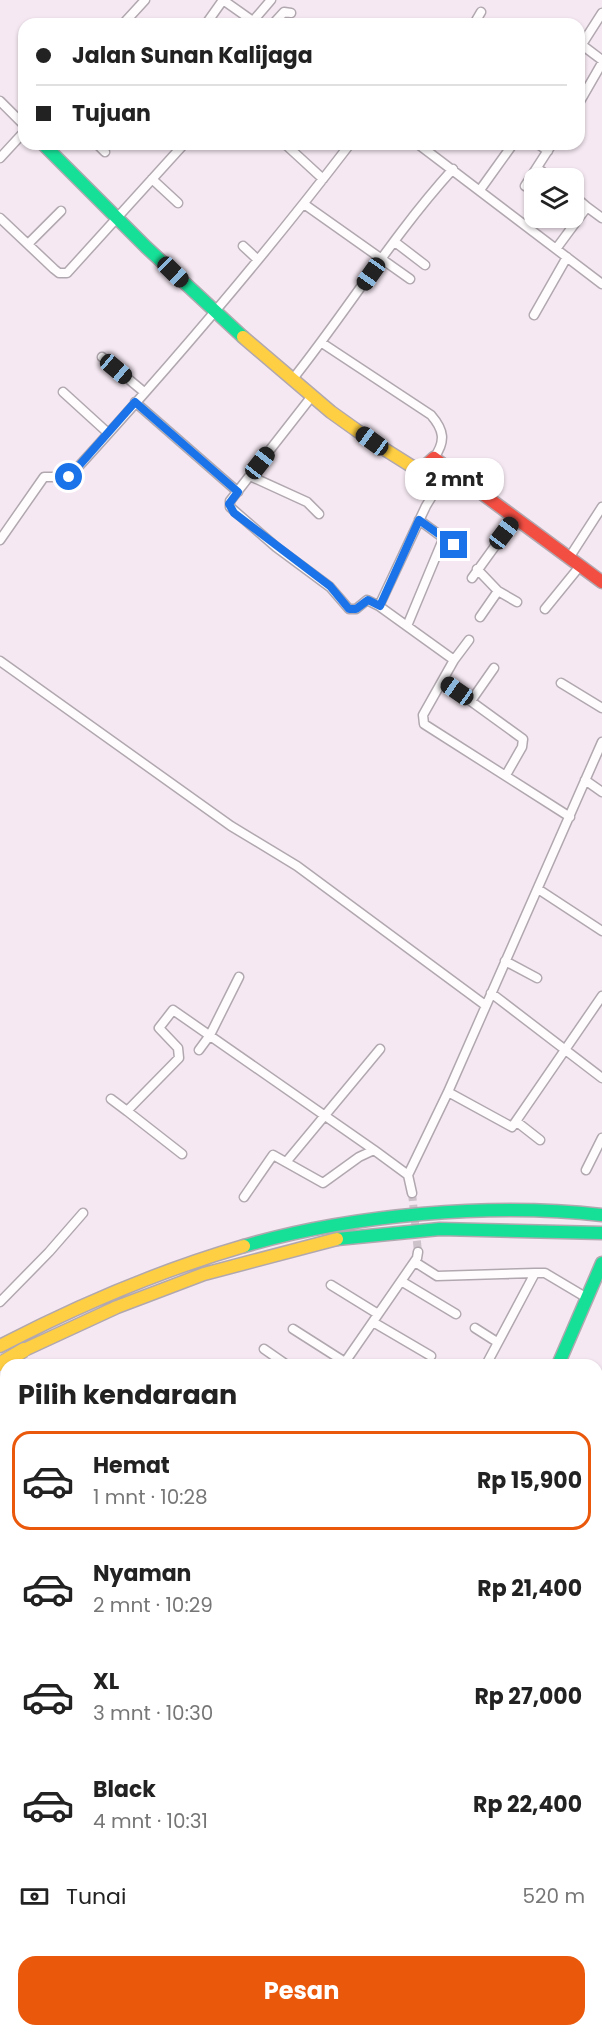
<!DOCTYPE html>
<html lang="id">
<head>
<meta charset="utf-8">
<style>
	body { margin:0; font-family:Poppins,sans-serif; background:#f2f2f2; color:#222; height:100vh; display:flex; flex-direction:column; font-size:22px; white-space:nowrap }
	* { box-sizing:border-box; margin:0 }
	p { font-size:20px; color:#767676 }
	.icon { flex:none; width:33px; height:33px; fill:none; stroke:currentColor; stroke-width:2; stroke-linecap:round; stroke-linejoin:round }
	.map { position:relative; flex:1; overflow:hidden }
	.sheet { position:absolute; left:0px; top:1359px; width:603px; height:678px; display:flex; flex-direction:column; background:#fff; border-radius:18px 18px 0 0; box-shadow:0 2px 4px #0004 }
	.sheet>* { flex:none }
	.guide { position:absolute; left:18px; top:18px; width:567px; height:132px; border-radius:18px; box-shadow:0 2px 4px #0004; display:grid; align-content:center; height:132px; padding:0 18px; background:#fff }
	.tools { position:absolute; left:524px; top:168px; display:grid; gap:12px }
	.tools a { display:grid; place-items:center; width:60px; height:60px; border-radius:12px; background:#fff; box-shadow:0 2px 4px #0004; font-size:30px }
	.end { position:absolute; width:27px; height:27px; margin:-14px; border:8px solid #1a73e8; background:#fff; box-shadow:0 0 0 3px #fff }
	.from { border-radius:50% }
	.bubble { position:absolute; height:42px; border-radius:18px; background:#fff; box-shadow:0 2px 4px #0004; font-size:20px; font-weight:700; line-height:42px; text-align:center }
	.car { position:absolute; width:18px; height:36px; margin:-18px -9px; border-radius:8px; box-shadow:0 0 4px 2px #0007; background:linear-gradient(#222 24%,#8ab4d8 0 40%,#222 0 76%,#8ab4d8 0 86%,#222 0) }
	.guide b { display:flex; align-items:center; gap:21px; height:57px; font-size:22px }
	.guide b+b { border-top:2px solid #e0e0e0 }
	.guide i { width:15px; height:15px; background:#222 }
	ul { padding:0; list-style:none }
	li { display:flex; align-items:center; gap:18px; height:99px; margin:0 12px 9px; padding:0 6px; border:3px solid transparent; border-radius:18px }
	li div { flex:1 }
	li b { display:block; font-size:22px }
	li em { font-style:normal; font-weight:700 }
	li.selected { border-color:#ea580c }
	li>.icon { width:54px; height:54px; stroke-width:1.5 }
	h2 { padding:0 18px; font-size:27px; line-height:72px }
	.pay { display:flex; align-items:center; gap:15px; height:66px; padding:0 18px; font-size:22px }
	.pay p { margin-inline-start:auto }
	.primary-button { display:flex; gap:12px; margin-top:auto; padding:12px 18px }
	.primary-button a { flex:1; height:69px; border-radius:18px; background:#ea580c; color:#fff; font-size:24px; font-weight:700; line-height:69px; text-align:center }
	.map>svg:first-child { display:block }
</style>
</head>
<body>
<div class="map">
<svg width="602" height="2037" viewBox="0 0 602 2037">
	<rect width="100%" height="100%" fill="#f5e8f2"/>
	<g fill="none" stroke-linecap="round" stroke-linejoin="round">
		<!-- street-tunnel -->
		<path stroke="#cdc1ca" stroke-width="8" stroke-dasharray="8 4" stroke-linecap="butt" d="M 412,1193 L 418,1252"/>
		<!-- street casing -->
		<g stroke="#b1a8af" stroke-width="11">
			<path id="street" d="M 223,0 L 257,24
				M 253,21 L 271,0
				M 123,24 L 145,0
				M 206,24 L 223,0
				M 273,24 L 284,12 L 291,13
				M 474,24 L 481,12
				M 582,45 L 602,60
				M 579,49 L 602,13
				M 0,101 L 24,125
				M 579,103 L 602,63
				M 97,144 L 105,152
				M 285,144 L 323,179
				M 418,144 L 602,284
				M 538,144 L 548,151
				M 0,158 L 24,132
				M 537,168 L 551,178
				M 152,179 L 178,203
				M 525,186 L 552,144
				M 480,190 L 513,144
				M 304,204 L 410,279
				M 587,207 L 602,218
				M 0,218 L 54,269 L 59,273 L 67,273 L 184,144
				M 395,242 L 425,265
				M 29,243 L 61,211
				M 243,246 L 257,259
				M 556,249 L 587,207 L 573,195
				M 534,315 L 567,257
				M 322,343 L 431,415 C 444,430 446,441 434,458
				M 102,357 L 144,392
				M 292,380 C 347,311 393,235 453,169
				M 63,392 L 108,433
				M 312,396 L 230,501 L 230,507 L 276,547 L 330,587 L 349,609 L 356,609 L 367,600 L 379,606
				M 135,402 L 238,492
				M 449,468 L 426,506 L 379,606 L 454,660 L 423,715 L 424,724 L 570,817
				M 250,476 L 307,502 L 319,514
				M 419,520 L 464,553
				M 0,540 L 44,477 L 69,477 C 167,370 262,259 350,144
				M 569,558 L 602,507
				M 477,569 L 498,591 L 517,602
				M 472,578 L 516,517
				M 545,609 L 580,566
				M 480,617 L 498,591
				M 407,626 L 444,537
				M 454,660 L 469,640
				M 0,661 L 231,826 L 297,866 L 485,1005
				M 443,681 L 523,739 L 522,747 L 506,775
				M 561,683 L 602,708
				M 471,701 L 494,668
				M 585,780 L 602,792
				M 538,889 L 602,931
				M 505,961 L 537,978
				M 491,993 L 602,1078
				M 199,1050 L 210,1035 L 239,977
				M 448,1092 L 512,1127 L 602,996
				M 111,1099 L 127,1111 L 179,1058 L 178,1048 L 159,1028 L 173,1010 L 374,1150
				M 127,1111 L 182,1154
				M 517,1122 L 540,1140
				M 287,1161 L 380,1049
				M 586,1170 L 602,1138
				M 412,1193 L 408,1175 L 448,1092 L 602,742
				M 244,1197 L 273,1155 L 323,1183 L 359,1157 L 374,1150 L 408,1175
				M 415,1262 L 437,1276 L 535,1273
				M 401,1281 L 456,1314
				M 331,1285 L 378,1314
				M 0,1302 L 49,1252 L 83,1213
				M 373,1322 L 431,1356
				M 475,1328 L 497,1342
				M 293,1329 L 348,1364
				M 264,1349 L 287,1365
				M 343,1365 L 417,1258 L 418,1252
				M 486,1365 L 535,1273 L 545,1273 L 587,1298
				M 597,1455 L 602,1458
				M 597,1629 L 602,1627
				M 0,1839 L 6,1845
				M 0,1915 L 6,1909
				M 326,2031 L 332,2037
				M 480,2031 L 484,2037
				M 367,2037 L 374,2031"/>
		</g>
		<!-- fast casing -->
		<g stroke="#b1a8af" stroke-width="15">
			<path id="fast" d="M 43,144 L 146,247 L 243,337
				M 337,1239 L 440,1229 L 602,1233
				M 244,1246 C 350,1215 492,1202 602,1215
				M 558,1365 L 602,1263
				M 0,1937 L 6,1943
				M 108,2031 L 116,2037
				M 305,2037 L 307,2031"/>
		</g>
		<!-- slow casing -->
		<g stroke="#b1a8af" stroke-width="15">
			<path id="slow" d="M 243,337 L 331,412 L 373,442 L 416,469 L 425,466
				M 0,1346 C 79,1305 158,1271 244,1246
				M 24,1350 L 117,1307 L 204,1274 L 337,1239"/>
		</g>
		<!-- jam casing -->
		<g stroke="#b1a8af" stroke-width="15">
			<path id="jam" d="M 425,466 L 434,458 L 602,582"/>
		</g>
		<!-- street -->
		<use href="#street" stroke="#fefcfd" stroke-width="8"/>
		<!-- fast -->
		<use href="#fast" stroke="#16e098" stroke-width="12"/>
		<!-- slow -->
		<use href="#slow" stroke="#ffcf43" stroke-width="12"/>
		<!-- jam -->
		<use href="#jam" stroke="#f24e42" stroke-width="12"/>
		<!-- slow-bridge casing -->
		<g stroke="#b1a8af" stroke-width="16" stroke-linecap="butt">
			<path id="slow-bridge" d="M 0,1364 L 24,1350"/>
		</g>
		<!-- slow-bridge -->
		<use href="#slow-bridge" stroke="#ffcf43" stroke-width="14"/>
	</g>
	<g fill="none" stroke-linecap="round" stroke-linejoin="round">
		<!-- route -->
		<path stroke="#1a73e8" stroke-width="8" d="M 69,477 L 135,402 L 238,492 L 229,504 L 234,513 L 330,586 L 349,609 L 356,609 L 368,600 L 380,606 L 419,520 L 454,545"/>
	</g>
</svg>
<div class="tools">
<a><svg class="icon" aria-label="layers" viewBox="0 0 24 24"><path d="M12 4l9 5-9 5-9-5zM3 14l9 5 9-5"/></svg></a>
</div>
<i class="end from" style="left:69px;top:477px"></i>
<i class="end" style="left:454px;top:545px"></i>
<div class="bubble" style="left:405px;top:458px;width:99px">2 mnt</div>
<i class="car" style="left:173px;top:272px;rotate:134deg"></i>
<i class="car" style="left:371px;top:274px;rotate:215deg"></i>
<i class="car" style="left:116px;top:369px;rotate:130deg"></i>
<i class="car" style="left:372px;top:441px;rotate:306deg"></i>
<i class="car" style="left:260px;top:463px;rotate:38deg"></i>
<i class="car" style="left:504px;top:533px;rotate:37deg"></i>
<i class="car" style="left:457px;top:691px;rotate:305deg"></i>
<div class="guide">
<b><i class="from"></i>Jalan Sunan Kalijaga</b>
<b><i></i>Tujuan</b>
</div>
<section class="sheet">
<h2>Pilih kendaraan</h2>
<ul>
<li class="selected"><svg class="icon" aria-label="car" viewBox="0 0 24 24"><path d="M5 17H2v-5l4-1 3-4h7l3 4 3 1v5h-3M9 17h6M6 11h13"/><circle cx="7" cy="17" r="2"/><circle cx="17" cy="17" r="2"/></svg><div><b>Hemat</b><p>1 mnt · 10:28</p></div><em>Rp 15,900</em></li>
<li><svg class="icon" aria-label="car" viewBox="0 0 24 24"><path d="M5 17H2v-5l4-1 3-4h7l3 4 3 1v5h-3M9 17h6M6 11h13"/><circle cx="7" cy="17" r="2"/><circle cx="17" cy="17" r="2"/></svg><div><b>Nyaman</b><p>2 mnt · 10:29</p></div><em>Rp 21,400</em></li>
<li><svg class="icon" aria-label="car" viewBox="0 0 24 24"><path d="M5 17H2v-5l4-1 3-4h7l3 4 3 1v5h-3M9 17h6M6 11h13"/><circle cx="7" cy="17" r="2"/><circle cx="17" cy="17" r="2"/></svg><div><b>XL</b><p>3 mnt · 10:30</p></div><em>Rp 27,000</em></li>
<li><svg class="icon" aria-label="car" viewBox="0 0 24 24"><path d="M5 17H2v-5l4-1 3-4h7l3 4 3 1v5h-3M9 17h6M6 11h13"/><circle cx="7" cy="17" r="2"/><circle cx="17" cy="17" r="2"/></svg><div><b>Black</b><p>4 mnt · 10:31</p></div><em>Rp 22,400</em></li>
</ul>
<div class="pay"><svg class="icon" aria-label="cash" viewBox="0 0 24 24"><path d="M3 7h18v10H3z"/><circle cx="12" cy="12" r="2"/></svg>Tunai<p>520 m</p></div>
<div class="primary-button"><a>Pesan</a></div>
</section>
</div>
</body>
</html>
